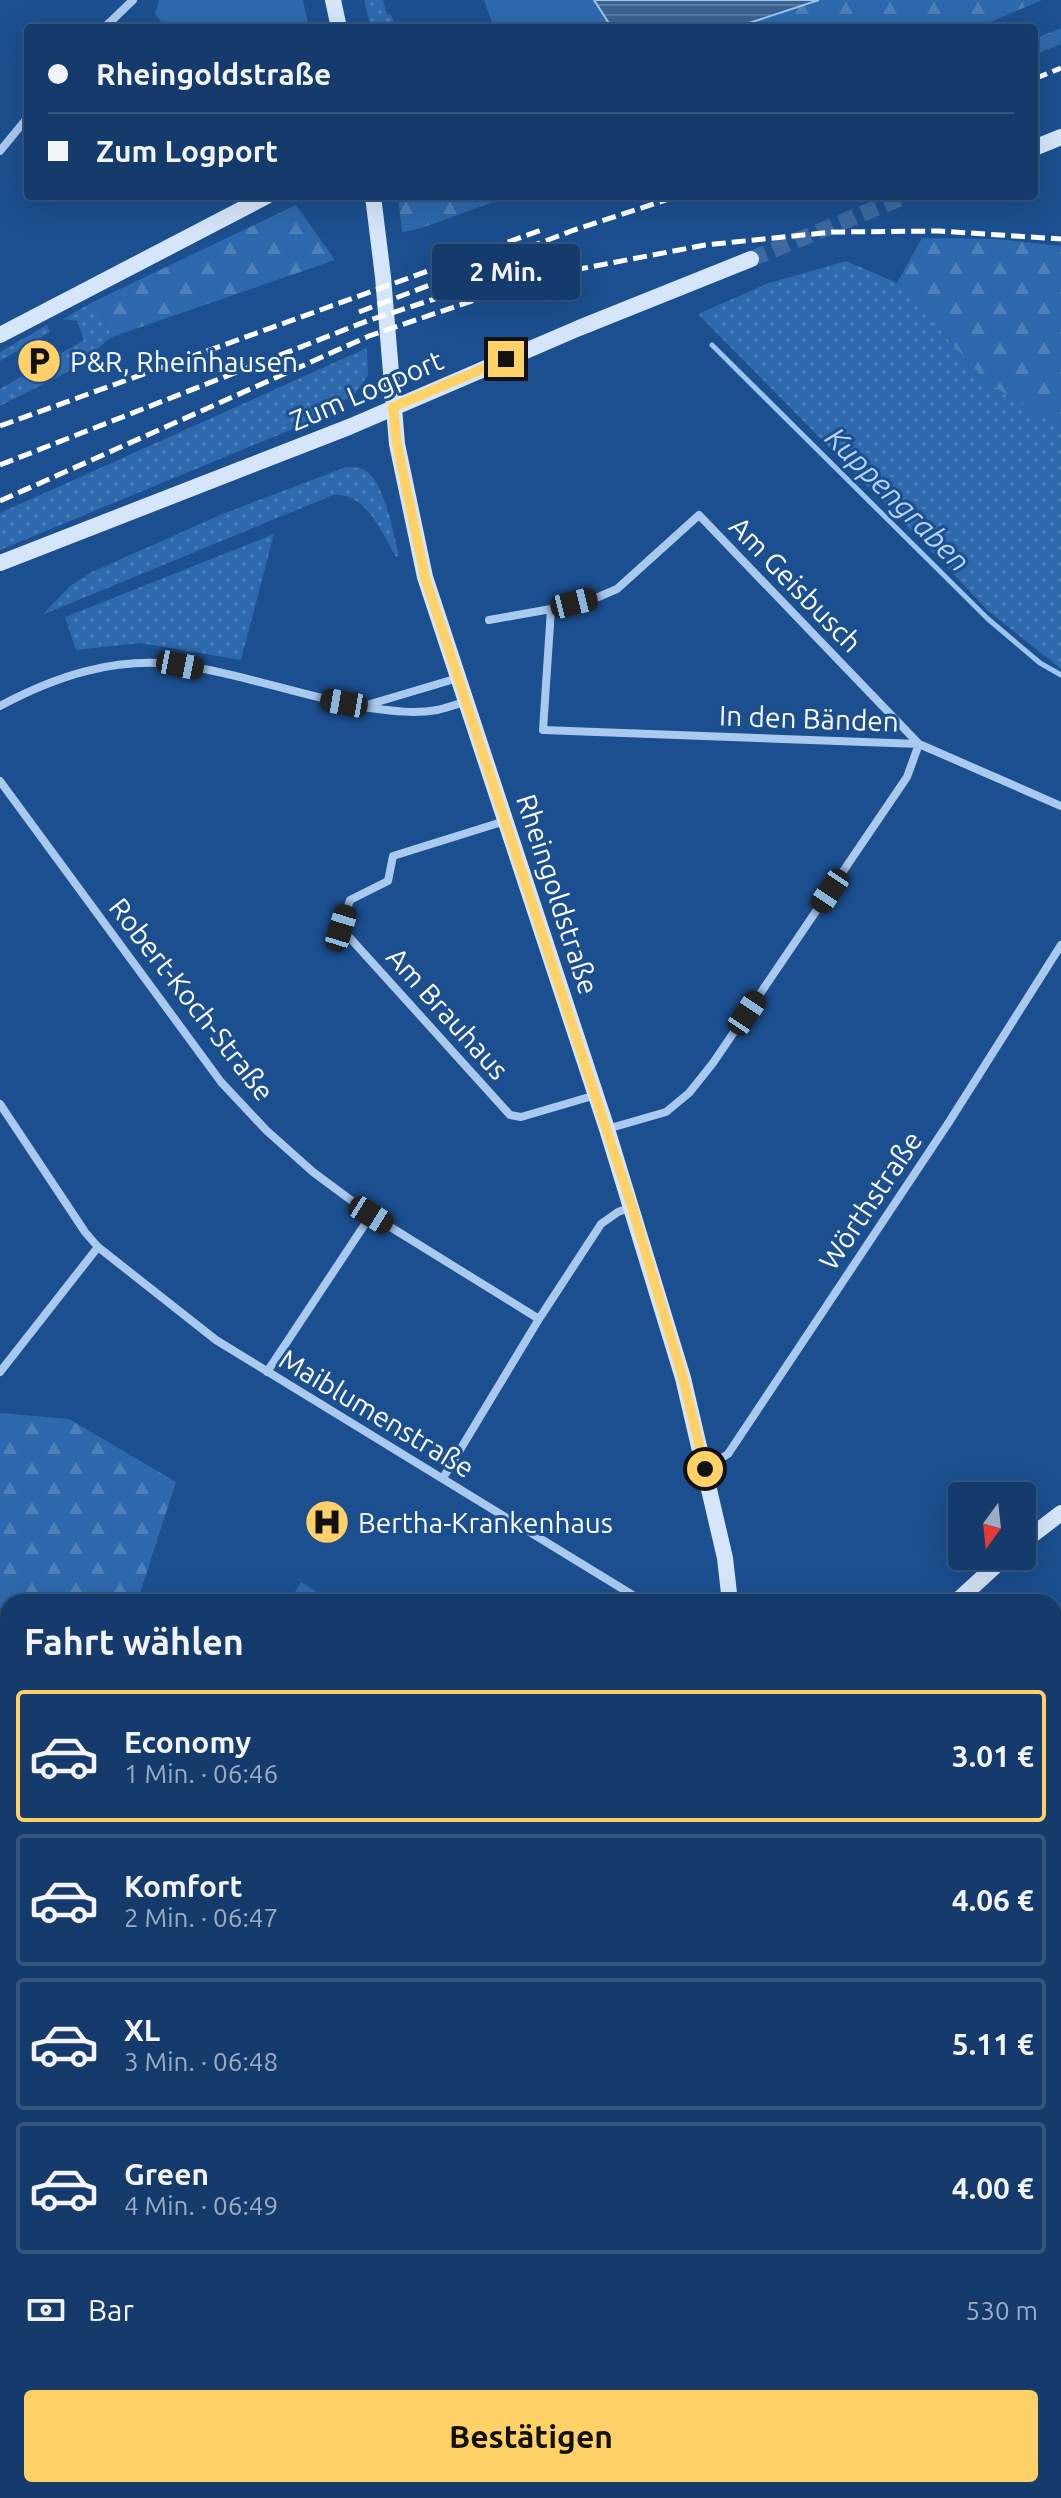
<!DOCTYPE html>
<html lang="de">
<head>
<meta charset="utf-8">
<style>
	body { margin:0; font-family:Ubuntu,sans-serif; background:#214673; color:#f1f3f6; height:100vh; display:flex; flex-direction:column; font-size:30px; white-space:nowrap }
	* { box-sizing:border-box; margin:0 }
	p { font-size:26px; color:#9dadc1 }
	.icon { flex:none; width:44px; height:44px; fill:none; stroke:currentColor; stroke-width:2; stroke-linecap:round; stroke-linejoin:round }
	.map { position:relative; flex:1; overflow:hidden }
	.details { position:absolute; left:0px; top:1594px; width:1062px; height:904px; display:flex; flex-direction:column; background:#143b6b; border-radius:24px 24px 0 0; box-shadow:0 8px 32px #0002,0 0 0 2px #33557e }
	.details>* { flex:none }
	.hud { position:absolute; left:24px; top:24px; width:1014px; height:176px; border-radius:8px; box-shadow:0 8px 32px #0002,0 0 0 2px #33557e; display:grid; align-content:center; height:176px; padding:0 24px; background:#143b6b }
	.needle { width:52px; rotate:195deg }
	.tools { position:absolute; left:948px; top:1482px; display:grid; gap:16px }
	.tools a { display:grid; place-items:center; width:88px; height:88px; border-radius:8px; background:#143b6b; box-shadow:0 8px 32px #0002,0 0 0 2px #33557e; font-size:40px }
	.end { position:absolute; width:36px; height:36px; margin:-18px; border:10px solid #ffd166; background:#111; box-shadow:0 0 0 4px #111 }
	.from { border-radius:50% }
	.bubble { position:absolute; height:56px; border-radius:8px; background:#143b6b; box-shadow:0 8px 32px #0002,0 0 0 2px #33557e; font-size:26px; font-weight:700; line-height:56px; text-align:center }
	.car { position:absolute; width:24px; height:48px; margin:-24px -12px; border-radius:10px; box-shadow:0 0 6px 2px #0007; background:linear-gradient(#222 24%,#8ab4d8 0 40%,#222 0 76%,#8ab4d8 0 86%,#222 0) }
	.hud b { display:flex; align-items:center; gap:28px; height:76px; font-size:30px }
	.hud b+b { border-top:2px solid #33557e }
	.hud i { width:20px; height:20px; background:#f1f3f6 }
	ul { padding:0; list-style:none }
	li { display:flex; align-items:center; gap:24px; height:132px; margin:0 16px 12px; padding:0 8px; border:4px solid #33557e; border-radius:8px }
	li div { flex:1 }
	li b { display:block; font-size:30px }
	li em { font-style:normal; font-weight:700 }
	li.on { border-color:#ffd166 }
	li>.icon { width:72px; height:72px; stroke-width:1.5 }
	h2 { padding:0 24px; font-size:36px; line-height:96px }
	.pay { display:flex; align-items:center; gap:20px; height:88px; padding:0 24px; font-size:30px }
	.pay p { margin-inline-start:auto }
	.button { display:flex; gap:16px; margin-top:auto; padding:16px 24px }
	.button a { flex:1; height:92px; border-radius:8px; background:#ffd166; color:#111; font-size:32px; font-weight:700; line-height:92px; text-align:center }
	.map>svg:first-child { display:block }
</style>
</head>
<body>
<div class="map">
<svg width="1061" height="2498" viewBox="0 0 1061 2498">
	<defs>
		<pattern id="grass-dots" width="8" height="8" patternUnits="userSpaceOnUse" patternTransform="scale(2)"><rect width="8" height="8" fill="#2e69ad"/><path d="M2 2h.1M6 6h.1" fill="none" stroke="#4d80b9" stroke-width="1.8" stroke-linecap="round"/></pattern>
		<pattern id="forest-firs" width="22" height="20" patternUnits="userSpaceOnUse" patternTransform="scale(2)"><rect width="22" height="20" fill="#2e69ad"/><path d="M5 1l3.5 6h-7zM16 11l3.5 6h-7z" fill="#4d80b9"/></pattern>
		<pattern id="water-rules" width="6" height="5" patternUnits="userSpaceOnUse" patternTransform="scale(2)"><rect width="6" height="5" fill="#3c6290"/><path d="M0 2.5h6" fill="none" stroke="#597aa1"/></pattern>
	</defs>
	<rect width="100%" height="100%" fill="#1b4f8f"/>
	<!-- grass -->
	<path fill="url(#grass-dots)" d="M 364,0 L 383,0 L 387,14 L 391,15 L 396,28 L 371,28 Z
		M 846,261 L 897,283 L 988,383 L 1061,428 L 1061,669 L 987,610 L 946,566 L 698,314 L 766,284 Z
		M 95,301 L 112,337 L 67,372 L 0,406 L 0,389 L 84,340 L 77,321 L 62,319 Z
		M 47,325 L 50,332 L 0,361 L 0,352 Z
		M 367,348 L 368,375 L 354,395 L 326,410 L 324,416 L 0,550 L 0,513 Z
		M 346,467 C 352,467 360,467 365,470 C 385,483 393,532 399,555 L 396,557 C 382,533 366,492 333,495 L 42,615 L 70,586 L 92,572 L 220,515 Z
		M 274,534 L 241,660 L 140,643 L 76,650 L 65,617 Z"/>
	<!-- forest -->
	<path fill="url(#forest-firs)" d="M 819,0 L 1042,0 L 976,28 L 734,28 Z
		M 1061,28 L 1061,44 L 1034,55 L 1034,39 Z
		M 398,196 L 510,196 L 419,229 L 402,232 Z
		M 296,205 L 335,260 L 112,337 L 95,301 Z
		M 922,238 L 996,239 L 1061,246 L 1061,428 L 988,383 L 897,283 Z
		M 0,1413 L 69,1419 L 176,1482 L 137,1602 L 8,1602 L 8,1893 L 0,1885 Z"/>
	<!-- park -->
	<path fill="#2e69ad" d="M 159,0 L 303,0 L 309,28 L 166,28 L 155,14 Z
		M 484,0 L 594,0 L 612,28 L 494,28 Z
		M 301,1582 L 333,1602 L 289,1602 Z"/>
	<!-- water -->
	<path fill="url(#water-rules)" stroke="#9cc4f0" stroke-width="2" d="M 594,0 L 819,0 L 734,28 L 612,28 Z"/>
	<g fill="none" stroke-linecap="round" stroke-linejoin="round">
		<!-- stream -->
		<path stroke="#9cc4f0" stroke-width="5" d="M 712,345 L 988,619 L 1040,663 L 1061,675"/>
		<!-- secondary-tunnel -->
		<path stroke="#3d69a0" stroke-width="16" stroke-dasharray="16 8" stroke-linecap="butt" d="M 751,259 L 906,196"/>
		<!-- street -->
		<path stroke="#a9c9ee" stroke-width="8" d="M 104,28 L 133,0
			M 0,151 L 28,117
			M 551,609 L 543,730 L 919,744 L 1061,806
			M 489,620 L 551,609 L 596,598 L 617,589 L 699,515 L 919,744 L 907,777 L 713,1063 L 689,1093 L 666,1112 L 607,1129
			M 367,705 L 458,678
			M 0,706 C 56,676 116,656 181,665 C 245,674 306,698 370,708 C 392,711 415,714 437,710 C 447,708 456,704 466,702
			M 0,781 L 221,1082 L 266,1130 L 313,1172 L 371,1215 L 539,1319
			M 505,821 L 393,856 L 388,881 L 350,900 L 341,928 L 510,1115 L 521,1117 L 596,1095
			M 0,1104 L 85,1232 L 98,1247 L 216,1340 L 644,1602
			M 0,1372 L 98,1247
			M 267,1372 L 371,1215
			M 705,1469 L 728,1454 L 949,1122 L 1061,945
			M 443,1478 L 539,1319 L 601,1224 L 618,1212 L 631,1207
			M 1054,1663 L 1061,1665
			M 1054,1917 L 1061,1919
			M 1054,2237 L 1061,2236
			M 1054,2302 L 1061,2300
			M 0,2467 L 8,2458
			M 0,2473 L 8,2480
			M 19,2490 L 28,2498
			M 854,2490 L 856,2498
			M 414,2498 L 426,2490"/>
		<!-- secondary -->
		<path stroke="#d6e6fa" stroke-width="16" d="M 333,0 L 339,28
			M 1034,148 L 1061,137
			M 373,196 L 383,277 L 397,444 L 425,577 L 607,1129 L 683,1378 L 725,1558 L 730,1602
			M 0,335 L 267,196
			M 0,563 L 349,427 L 579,328 L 751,259
			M 1022,1543 L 1061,1513
			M 956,1602 L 1006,1556
			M 0,2058 L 8,2067
			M 360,2490 L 367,2498"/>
		<!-- rail -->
		<path stroke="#fff" stroke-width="5" stroke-dasharray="14 6" stroke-linecap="butt" d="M 1034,79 L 1061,68
			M 359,312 L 574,230 L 678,196
			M 0,426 L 544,229
			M 0,465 L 367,321 L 453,293
			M 0,501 L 369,336 L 548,275 L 705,245 L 833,232 L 939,231 L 1061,239"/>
	</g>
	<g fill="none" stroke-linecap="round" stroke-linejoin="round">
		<!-- route -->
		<path stroke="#ffd166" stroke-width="10" d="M 506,359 L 393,407 L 397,444 L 425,577 L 632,1207 L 683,1378 L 705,1469"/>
	</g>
	<!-- icons -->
	<defs>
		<g id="parking-disc" transform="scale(2.3)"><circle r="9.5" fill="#ffd166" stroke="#1b4f8f"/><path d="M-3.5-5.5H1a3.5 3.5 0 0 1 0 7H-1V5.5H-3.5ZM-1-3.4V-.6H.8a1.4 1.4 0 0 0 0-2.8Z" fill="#111"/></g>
		<g id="hospital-disc" transform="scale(2.3)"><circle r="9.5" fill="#ffd166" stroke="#1b4f8f"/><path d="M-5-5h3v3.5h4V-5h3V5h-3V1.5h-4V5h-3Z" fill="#111"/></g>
	</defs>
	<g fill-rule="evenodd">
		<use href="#parking-disc" x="39" y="361"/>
		<use href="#hospital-disc" x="327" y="1522"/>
	</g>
	<g text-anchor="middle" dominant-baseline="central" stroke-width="6" stroke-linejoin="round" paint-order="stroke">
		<!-- poi labels -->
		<g font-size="28" fill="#fff" stroke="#1b4f8f" text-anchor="start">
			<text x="70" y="361">P&amp;R, Rheinhausen</text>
			<text x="358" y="1522">Bertha-Krankenhaus</text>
		</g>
		<!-- street labels -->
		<g font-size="28" fill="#fff" stroke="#1b4f8f">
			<text transform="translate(366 390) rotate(-23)">Zum Logport</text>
			<text transform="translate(796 584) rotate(46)">Am Geisbusch</text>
			<text transform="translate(809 718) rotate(2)">In den Bänden</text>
			<text transform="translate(558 894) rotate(72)">Rheingoldstraße</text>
			<text transform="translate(192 999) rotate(52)">Robert-Koch-Straße</text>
			<text transform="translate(448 1013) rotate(48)">Am Brauhaus</text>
			<text transform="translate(870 1200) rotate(-56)">Wörthstraße</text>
			<text transform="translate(377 1413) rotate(31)">Maiblumenstraße</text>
		</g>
		<!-- water labels -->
		<g font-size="30" font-style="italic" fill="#b5d3f5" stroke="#1b4f8f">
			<text transform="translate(898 499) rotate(45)">Kuppengraben</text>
		</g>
	</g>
</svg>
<div class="tools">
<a><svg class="needle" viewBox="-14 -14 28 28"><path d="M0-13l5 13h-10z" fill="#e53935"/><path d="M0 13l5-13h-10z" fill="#9dadc1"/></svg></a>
</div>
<i class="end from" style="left:705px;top:1469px"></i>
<i class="end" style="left:506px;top:359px"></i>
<div class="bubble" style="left:432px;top:244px;width:148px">2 Min.</div>
<i class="car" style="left:574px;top:603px;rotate:76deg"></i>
<i class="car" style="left:180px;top:665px;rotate:101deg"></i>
<i class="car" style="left:344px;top:703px;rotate:280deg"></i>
<i class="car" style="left:830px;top:891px;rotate:214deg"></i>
<i class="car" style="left:341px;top:928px;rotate:17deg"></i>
<i class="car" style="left:747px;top:1013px;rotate:34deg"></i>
<i class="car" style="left:371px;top:1215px;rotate:122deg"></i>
<div class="hud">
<b><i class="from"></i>Rheingoldstraße</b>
<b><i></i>Zum Logport</b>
</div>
<section class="details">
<h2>Fahrt wählen</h2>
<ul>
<li class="on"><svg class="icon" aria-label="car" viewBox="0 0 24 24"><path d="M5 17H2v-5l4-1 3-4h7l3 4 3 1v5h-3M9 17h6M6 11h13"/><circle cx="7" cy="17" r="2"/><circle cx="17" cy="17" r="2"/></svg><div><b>Economy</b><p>1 Min. · 06:46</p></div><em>3.01 €</em></li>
<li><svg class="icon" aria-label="car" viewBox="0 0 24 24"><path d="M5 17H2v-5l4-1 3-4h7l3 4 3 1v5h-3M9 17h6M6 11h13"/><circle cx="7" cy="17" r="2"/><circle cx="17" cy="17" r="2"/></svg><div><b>Komfort</b><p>2 Min. · 06:47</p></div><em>4.06 €</em></li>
<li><svg class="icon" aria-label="car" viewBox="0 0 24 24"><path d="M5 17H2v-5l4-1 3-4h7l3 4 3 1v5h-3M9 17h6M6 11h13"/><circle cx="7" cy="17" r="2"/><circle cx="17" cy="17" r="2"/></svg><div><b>XL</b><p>3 Min. · 06:48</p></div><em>5.11 €</em></li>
<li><svg class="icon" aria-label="car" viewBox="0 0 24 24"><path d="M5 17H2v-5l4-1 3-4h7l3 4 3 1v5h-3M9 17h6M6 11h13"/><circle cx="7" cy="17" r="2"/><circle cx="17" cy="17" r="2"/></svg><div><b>Green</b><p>4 Min. · 06:49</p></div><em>4.00 €</em></li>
</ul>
<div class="pay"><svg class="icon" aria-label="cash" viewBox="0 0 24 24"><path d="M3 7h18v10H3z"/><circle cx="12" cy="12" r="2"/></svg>Bar<p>530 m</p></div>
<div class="button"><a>Bestätigen</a></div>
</section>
</div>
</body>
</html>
